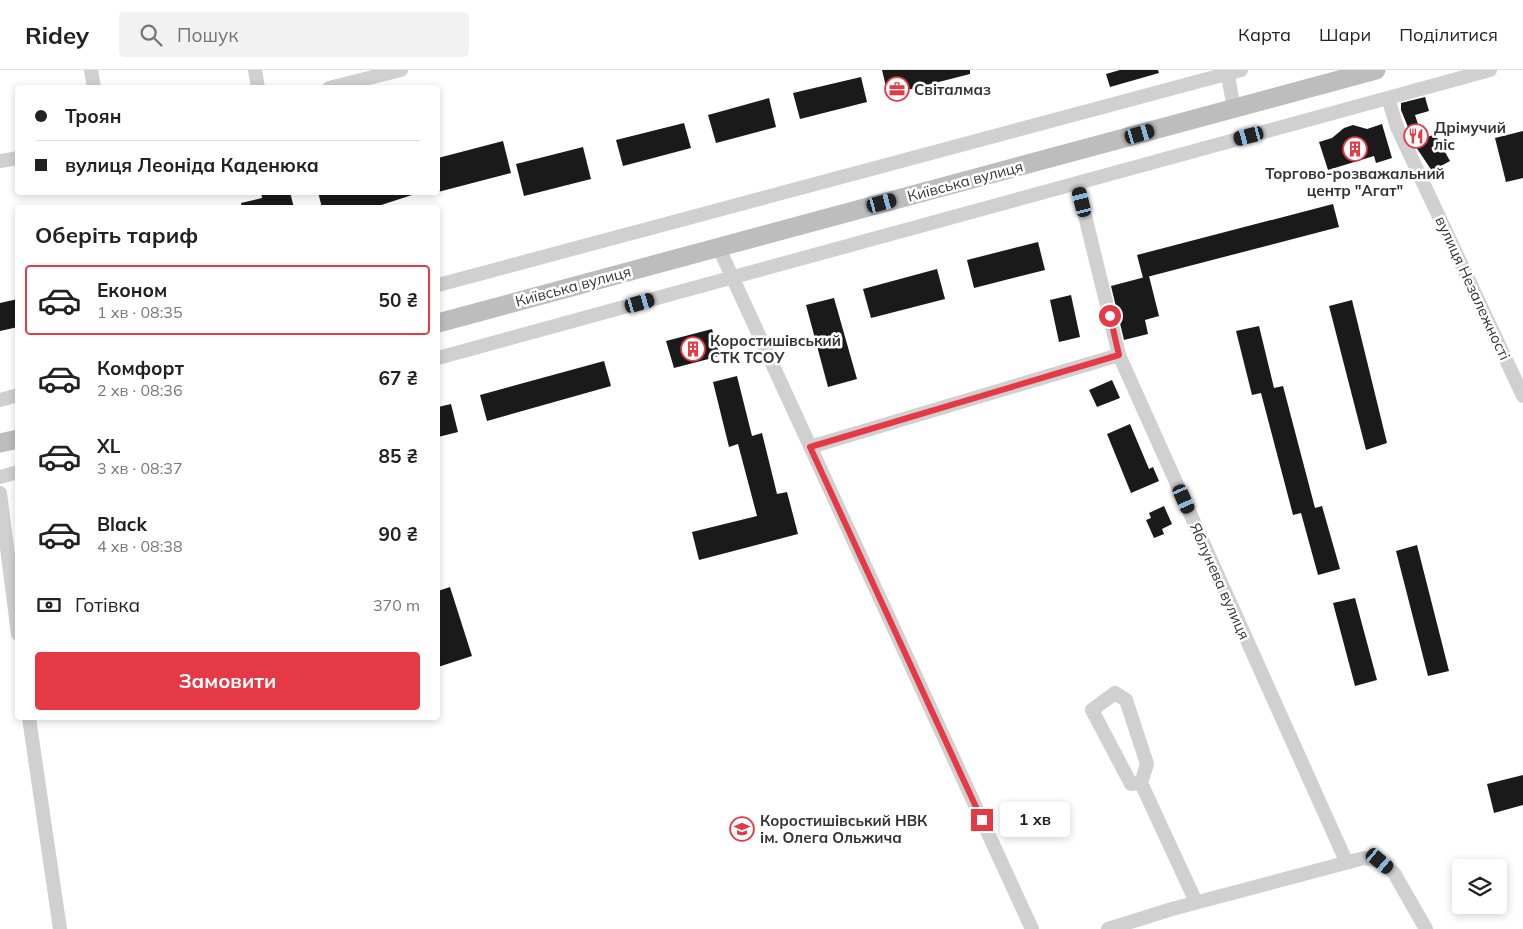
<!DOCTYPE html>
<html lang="uk">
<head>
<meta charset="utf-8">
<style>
	body { margin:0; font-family:Mulish,sans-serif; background:#f2f2f2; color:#222; height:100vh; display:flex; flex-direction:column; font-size:19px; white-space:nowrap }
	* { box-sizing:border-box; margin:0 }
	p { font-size:16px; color:#767676 }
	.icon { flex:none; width:28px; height:28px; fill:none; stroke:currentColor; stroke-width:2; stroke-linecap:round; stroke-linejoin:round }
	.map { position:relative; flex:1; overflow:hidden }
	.details { position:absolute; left:15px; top:135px; width:425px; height:515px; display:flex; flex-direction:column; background:#fff; border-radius:5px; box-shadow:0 2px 8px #0003 }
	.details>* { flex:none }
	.hud { position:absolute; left:15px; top:15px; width:425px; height:110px; border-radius:5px; box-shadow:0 2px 8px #0003; display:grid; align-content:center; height:110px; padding:0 20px; background:#fff }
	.tools { position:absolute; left:1452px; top:789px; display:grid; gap:10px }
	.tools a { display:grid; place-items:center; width:55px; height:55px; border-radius:5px; background:#fff; box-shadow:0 2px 8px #0003; font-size:25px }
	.end { position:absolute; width:22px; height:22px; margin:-11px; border:6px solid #e63946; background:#fff; box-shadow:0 0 0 2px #fff }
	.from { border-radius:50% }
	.bubble { position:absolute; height:35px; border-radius:5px; background:#fff; box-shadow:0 2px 8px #0003; font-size:16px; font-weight:700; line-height:35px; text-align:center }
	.car { position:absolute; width:15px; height:30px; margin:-15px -8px; border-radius:6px; box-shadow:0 0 4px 1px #0007; background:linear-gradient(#222 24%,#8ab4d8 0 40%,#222 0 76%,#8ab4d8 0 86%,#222 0) }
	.hud b { display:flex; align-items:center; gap:18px; height:48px; font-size:19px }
	.hud b+b { border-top:1px solid #e0e0e0 }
	.hud i { width:12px; height:12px; background:#222 }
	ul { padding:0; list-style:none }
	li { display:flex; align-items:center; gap:15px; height:70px; margin:0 10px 8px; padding:0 10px; border:2px solid transparent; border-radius:5px }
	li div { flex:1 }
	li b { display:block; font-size:19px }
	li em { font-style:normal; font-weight:700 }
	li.current { border-color:#e63946 }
	li>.icon { width:45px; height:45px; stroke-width:1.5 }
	h2 { padding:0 20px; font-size:22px; line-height:60px }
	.pay { display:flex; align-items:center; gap:12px; height:55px; padding:0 20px; font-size:19px }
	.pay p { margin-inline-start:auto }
	.action { display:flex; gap:10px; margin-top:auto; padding:10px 20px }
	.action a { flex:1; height:58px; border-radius:5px; background:#e63946; color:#fff; font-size:20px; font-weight:700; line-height:58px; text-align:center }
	header { display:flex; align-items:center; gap:30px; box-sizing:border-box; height:70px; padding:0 25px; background:#fff; border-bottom:1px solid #e0e0e0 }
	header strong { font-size:24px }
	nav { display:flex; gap:28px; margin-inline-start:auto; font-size:18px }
	.search { width:350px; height:45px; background:#f2f2f2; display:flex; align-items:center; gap:12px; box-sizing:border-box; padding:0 18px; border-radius:5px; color:#767676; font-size:19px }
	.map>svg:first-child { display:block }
</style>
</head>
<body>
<header>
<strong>Ridey</strong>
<div class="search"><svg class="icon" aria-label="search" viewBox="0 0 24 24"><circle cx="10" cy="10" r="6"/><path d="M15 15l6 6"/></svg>Пошук</div>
<nav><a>Карта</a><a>Шари</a><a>Поділитися</a></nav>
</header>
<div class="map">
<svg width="1523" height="859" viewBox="0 0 1523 859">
	<rect width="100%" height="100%" fill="#fff"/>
	<!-- building -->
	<path fill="#1a1a1a" d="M 882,0 L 970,0 L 970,4 L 888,25 Z
		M 1120,0 L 1158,0 L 1159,3 L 1110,17 L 1106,4 Z
		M 861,7 L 867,32 L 800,49 L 793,23 Z
		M 1425,27 L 1429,41 L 1415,45 L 1423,69 L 1435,64 L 1450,91 L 1432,101 L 1416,77 L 1401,40 L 1401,33 Z
		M 769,28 L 776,57 L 716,73 L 708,45 Z
		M 684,53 L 691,78 L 623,96 L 616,70 Z
		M 1382,54 L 1392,88 L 1376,93 L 1374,86 L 1328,100 L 1319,72 L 1332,68 L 1344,58 L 1353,55 L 1367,59 Z
		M 1523,61 L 1523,108 L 1506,112 L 1495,68 Z
		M 503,71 L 511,103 L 438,122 L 438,88 Z
		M 583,77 L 591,109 L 524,126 L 516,94 Z
		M 261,122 L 290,122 L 294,138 L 242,138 L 241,133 L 262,128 Z
		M 318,122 L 412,122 L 412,125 L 372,138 L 322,138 Z
		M 1333,134 L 1339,157 L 1143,208 L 1137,185 Z
		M 1038,172 L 1045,200 L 974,218 L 967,190 Z
		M 937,199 L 945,229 L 871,248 L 863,219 Z
		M 1149,206 L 1159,246 L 1145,250 L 1148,264 L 1124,270 L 1111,216 Z
		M 1071,225 L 1080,267 L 1059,272 L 1050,230 Z
		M 834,228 L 857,309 L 828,317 L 806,235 Z
		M 18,229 L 18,257 L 0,261 L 0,233 Z
		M 1352,230 L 1387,373 L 1366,380 L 1329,236 Z
		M 1259,256 L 1274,318 L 1283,316 L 1315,438 L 1322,436 L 1340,499 L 1318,505 L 1301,443 L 1293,445 L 1261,323 L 1252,325 L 1236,261 Z
		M 712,259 L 720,286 L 674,298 L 666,271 Z
		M 604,291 L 611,316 L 487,351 L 480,325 Z
		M 737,306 L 752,366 L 762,363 L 777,424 L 787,422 L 798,464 L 699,490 L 692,462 L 757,446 L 738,374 L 729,377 L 713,312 Z
		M 1112,310 L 1120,328 L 1097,337 L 1089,320 Z
		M 451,334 L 458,362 L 438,367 L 438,337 Z
		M 1130,354 L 1149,399 L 1153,397 L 1159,411 L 1131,423 L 1107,364 Z
		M 1164,436 L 1172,454 L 1162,459 L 1164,464 L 1154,468 L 1146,450 L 1151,448 L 1149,443 Z
		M 1417,475 L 1449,601 L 1428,606 L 1396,481 Z
		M 450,517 L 472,586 L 438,597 L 438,521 Z
		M 1355,528 L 1377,610 L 1355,616 L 1333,533 Z
		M 1523,705 L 1523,735 L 1494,743 L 1487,714 Z"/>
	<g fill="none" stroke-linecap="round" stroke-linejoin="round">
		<!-- minor -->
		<path stroke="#d0d0d0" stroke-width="14" d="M 91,0 L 94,18
			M 255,0 L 258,18
			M 1227,0 L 1234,39
			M 329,18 L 401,0
			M 1388,28 L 1397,57 L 1523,326
			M 0,91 L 18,88
			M 1077,113 L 1119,285 L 1346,791
			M 718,176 L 1032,859
			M 438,215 L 1241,0
			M 438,288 L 1490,0
			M 0,330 L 18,325
			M 810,377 L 1119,285
			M 0,407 L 18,402
			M 0,423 L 18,564
			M 29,648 L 60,859
			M 1141,713 L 1131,714 L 1092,640 L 1115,623 L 1126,630 L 1147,694 L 1141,713 L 1196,832
			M 1108,859 L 1172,839 L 1364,788 L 1380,791 L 1394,803 L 1426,859"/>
		<!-- secondary -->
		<path stroke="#bdbdbd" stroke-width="19" d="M 438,253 L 1376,0
			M 0,373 L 18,369"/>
	</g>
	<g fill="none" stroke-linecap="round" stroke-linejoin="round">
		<!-- route -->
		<path stroke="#e63946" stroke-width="6" d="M 982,750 L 810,377 L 1119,285 L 1110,246"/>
	</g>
	<!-- icons -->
	<defs>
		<g id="office-ring" transform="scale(1.25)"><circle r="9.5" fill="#fff" stroke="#e63946" stroke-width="1.5"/><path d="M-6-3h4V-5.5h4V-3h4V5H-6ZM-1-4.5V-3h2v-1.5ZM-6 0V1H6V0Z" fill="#e63946"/></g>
		<g id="restaurant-ring" transform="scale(1.25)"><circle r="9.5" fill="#fff" stroke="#e63946" stroke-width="1.5"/><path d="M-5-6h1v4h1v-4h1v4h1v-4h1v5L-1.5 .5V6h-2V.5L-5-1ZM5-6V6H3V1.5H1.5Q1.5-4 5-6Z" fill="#e63946"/></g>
		<g id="building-ring" transform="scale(1.25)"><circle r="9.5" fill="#fff" stroke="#e63946" stroke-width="1.5"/><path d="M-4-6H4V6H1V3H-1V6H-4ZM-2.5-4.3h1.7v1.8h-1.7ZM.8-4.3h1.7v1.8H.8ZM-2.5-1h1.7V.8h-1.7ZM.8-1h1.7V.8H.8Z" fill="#e63946"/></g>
		<g id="school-ring" transform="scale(1.25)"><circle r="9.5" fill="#fff" stroke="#e63946" stroke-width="1.5"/><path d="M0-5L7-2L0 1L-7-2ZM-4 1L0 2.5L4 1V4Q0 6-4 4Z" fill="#e63946"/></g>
	</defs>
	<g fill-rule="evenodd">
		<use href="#office-ring" x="897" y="19"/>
		<use href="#restaurant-ring" x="1416" y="66"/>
		<use href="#building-ring" x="1355" y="79"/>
		<use href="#building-ring" x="693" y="279"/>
		<use href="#school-ring" x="742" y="759"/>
	</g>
	<g text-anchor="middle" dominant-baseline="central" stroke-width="5" stroke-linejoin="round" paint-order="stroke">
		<!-- poi labels -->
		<g font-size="15" font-weight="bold" fill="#333" stroke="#fff" text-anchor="start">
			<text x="914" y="19">Світалмаз</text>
			<text x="1434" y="57">Дрімучий<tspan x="1434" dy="17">ліс</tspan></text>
			<text x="1355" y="103" text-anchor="middle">Торгово-розважальний<tspan x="1355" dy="17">центр "Агат"</tspan></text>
			<text x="710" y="270">Коростишівський<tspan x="710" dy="17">СТК ТСОУ</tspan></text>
			<text x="760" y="750">Коростишівський НВК<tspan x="760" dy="17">ім. Олега Ольжича</tspan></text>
		</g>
		<!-- street labels -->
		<g font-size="15" fill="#333" stroke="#fff">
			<text transform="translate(965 111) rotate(-15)">Київська вулиця</text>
			<text transform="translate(573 216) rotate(-15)">Київська вулиця</text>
			<text transform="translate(1473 218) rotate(65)">вулиця Незалежності</text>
			<text transform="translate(1220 511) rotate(66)">Яблунева вулиця</text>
		</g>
	</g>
</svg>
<div class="tools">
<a><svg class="icon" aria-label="layers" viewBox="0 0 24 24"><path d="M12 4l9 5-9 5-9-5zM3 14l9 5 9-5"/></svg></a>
</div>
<i class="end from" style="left:1110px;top:246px"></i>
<i class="end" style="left:982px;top:750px"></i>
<div class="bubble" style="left:1000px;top:732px;width:70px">1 хв</div>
<i class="car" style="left:1140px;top:64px;rotate:74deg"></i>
<i class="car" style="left:1249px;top:66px;rotate:255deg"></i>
<i class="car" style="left:1082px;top:132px;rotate:346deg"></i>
<i class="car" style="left:882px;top:133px;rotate:75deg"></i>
<i class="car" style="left:640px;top:233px;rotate:74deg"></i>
<i class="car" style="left:1184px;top:429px;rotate:156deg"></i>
<i class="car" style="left:1380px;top:791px;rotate:130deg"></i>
<div class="hud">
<b><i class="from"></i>Троян</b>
<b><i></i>вулиця Леоніда Каденюка</b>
</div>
<section class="details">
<h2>Оберіть тариф</h2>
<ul>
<li class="current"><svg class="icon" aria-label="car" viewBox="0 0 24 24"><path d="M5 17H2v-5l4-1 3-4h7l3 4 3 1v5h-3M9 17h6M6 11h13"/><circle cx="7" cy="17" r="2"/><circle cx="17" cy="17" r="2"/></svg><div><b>Економ</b><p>1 хв · 08:35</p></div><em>50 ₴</em></li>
<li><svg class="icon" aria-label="car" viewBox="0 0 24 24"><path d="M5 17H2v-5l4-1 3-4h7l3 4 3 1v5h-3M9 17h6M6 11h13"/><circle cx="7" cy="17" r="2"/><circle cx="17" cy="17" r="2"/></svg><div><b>Комфорт</b><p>2 хв · 08:36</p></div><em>67 ₴</em></li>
<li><svg class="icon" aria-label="car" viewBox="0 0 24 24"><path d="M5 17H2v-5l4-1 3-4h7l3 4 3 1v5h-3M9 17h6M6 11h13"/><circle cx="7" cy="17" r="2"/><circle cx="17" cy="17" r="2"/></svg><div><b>XL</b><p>3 хв · 08:37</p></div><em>85 ₴</em></li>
<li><svg class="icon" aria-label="car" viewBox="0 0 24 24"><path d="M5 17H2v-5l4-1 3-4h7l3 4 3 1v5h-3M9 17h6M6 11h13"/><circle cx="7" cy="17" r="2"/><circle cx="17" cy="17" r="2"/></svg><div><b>Black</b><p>4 хв · 08:38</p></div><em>90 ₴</em></li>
</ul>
<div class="pay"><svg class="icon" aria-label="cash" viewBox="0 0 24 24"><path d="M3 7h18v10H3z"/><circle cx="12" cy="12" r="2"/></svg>Готівка<p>370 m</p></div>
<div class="action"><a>Замовити</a></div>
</section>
</div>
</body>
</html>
